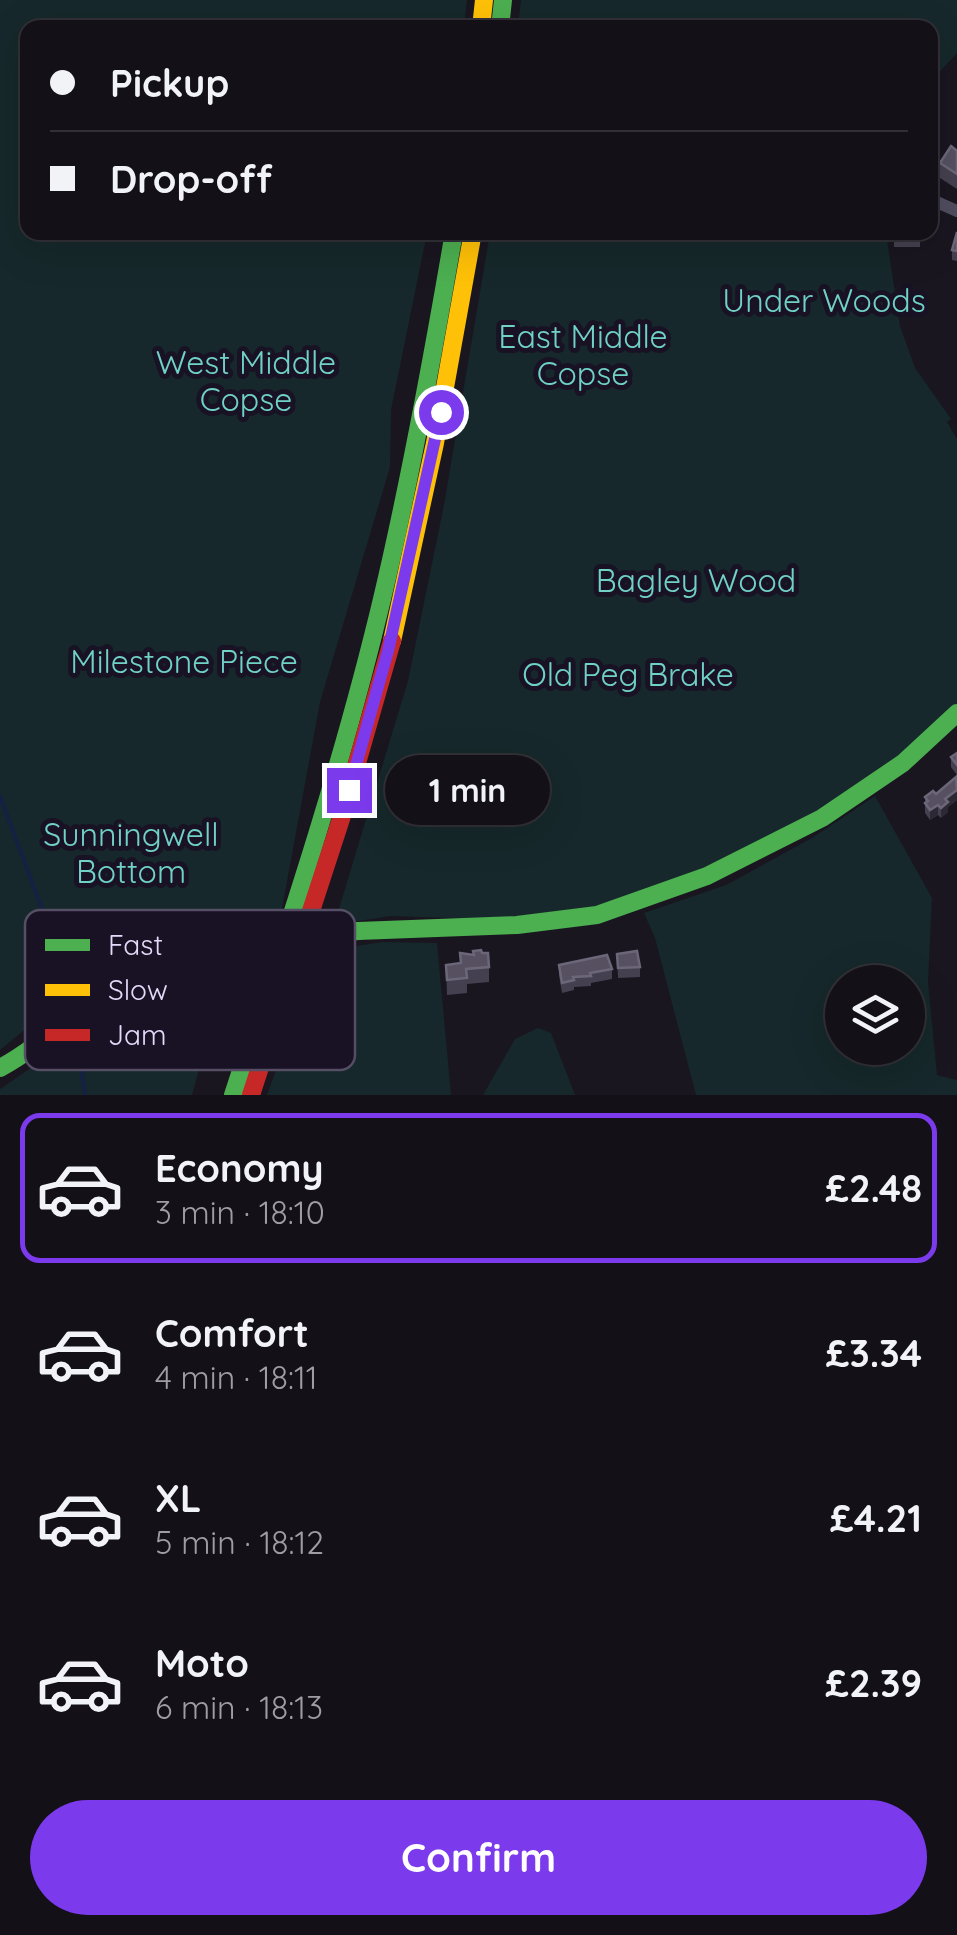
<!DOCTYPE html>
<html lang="en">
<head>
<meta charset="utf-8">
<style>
	body { margin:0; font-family:Quicksand,sans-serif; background:#1c1921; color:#f1f3f6; height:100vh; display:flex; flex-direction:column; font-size:38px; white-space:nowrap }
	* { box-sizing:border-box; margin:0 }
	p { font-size:32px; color:#9d9da2 }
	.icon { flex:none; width:55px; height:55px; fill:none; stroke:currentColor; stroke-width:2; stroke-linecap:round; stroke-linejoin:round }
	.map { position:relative; height:1095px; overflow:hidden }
	.drawer { display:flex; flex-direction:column; background:#131018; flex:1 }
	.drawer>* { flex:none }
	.top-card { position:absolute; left:20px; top:20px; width:918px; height:220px; border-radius:20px; box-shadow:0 10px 40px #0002,0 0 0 2px #323037; display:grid; align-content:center; height:220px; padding:0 30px; background:#131018 }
	.tools { position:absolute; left:825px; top:965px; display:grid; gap:20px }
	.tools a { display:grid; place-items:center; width:100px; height:100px; border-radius:50%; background:#131018; box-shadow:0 10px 40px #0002,0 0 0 2px #323037; font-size:50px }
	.end { position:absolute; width:45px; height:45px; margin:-22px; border:12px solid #7c3aed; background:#fff; box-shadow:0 0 0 5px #fff }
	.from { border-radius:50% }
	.bubble { position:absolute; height:70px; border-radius:35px; background:#131018; box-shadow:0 10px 40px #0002,0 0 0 2px #323037; font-size:32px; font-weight:700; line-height:70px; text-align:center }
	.top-card b { display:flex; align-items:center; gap:35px; height:95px; font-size:38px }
	.top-card b+b { border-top:2px solid #323037 }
	.top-card i { width:25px; height:25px; background:#f1f3f6 }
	ul { padding:18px 0 0; list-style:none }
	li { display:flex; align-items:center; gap:30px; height:150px; margin:0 20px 15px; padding:0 10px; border:5px solid transparent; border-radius:20px }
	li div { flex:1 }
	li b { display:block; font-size:38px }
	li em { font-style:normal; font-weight:700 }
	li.on { border-color:#7c3aed }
	li>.icon { width:90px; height:90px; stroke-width:1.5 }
	.cta { display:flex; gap:20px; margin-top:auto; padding:20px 30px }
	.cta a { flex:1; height:115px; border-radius:60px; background:#7c3aed; color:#fff; font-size:40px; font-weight:700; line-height:115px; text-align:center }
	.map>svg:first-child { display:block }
</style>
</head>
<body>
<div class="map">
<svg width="957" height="1095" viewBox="0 0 957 1095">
	<rect width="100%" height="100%" fill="#191620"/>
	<!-- green -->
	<path fill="#16282b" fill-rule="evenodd" d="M 0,0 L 467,0 L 464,27 L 28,28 L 28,232 L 427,233 L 391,410 L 390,467 L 320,702 L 279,925 L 223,931 L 68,980 L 33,1023 L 0,1050 Z
		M 521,0 L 957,0 L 957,53 L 930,82 L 930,28 L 518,27 Z
		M 490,233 L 886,233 L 900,326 L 915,368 L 951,419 L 947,422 L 957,439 L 957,707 L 938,727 L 844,797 L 706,872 L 595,911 L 517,920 L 390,916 L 334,925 L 408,681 L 444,505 Z
		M 875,796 L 932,898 L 928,982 L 937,1075 L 957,1080 L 957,1095 L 696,1095 L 655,938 L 644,913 L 726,885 L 812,838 ZM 842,982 L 908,982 L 908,1048 L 842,1048 Z
		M 382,942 L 437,943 L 451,1095 L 267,1095 L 319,952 Z
		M 226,970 L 192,1095 L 0,1095 L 0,1089 L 131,1000 Z
		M 538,1028 L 551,1033 L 575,1095 L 483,1095 L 515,1039 Z"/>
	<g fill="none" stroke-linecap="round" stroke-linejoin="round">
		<!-- stream -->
		<path stroke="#152142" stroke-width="4" d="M 0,796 L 48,925
			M 51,933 L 68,980 L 72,1006
			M 75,1028 L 85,1095"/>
		<!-- street -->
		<path stroke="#504d5f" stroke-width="12" d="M 930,199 L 957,211"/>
		<!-- fast -->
		<path stroke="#4caf50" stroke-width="18" d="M 500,28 L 503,0
			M 358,931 L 517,925 L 597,915 L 707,876 L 822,818 L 903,763 L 957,713
			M 0,1068 C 39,1047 70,1015 106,991 C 145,965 189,950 236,944
			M 233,1095 C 287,931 342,767 382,599 C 411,477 433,355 454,232"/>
		<!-- slow -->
		<path stroke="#ffc107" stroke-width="18" d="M 481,28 L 484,0
			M 392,641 L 435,443 L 473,232"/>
		<!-- jam -->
		<path stroke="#c62828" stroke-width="18" d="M 251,1095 L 341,819 L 392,641"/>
		<!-- fast-bridge -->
		<path stroke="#4caf50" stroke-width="18" d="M 236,944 L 358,931"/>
	</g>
	<!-- wall -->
	<path fill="#45404f" d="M 957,151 L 957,189 L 940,178 L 940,163 Z
		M 894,232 L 920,232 L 920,247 L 894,247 Z
		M 957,232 L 957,261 L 952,260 L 952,250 Z
		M 957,753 L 957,775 L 951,767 L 951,757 Z
		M 957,778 L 957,800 L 948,807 L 948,812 L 941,818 L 938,815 L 930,820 L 925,813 L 925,797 L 936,794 Z
		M 460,953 L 473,955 L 482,953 L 489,967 L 489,982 L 467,984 L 467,993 L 447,995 L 446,965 L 460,963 Z
		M 617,954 L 640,967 L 640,977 L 618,978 Z
		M 559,965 L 612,969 L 612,979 L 591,983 L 591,986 L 574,987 L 574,990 L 562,993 L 559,975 Z"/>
	<!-- shaded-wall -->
	<path fill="#2c2834" d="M 957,790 L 957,800 L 948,807 L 948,812 L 941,818 L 941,808 L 945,799 Z
		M 938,805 L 938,815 L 930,820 L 930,810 Z"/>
	<!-- building -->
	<path fill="#565061" stroke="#6c6679" stroke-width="2.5" d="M 951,146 L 957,151 L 957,174 L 940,163 Z
		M 957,232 L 957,251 L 952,250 Z
		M 957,753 L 957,765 L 951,757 Z
		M 956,777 L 957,790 L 945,799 L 948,802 L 941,808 L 938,805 L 930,810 L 925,803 L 928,801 L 925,797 L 933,791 L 936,794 Z
		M 481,950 L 482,953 L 488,953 L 489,967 L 466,969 L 467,978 L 447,980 L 446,965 L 461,963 L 460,953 L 474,955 L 473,951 Z
		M 637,951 L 640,967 L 618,968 L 617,954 Z
		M 607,955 L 612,969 L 590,973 L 591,976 L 573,977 L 574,980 L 562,983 L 559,965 Z"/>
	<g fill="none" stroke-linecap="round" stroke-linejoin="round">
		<!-- route -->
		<path stroke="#7c3aed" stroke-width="12" d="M 349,790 L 388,651 L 441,412"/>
	</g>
	<g text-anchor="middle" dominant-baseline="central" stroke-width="10" stroke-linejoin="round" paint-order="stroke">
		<!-- park labels -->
		<g font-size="32" fill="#70d1c6" stroke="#181224">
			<text x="824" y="300">Under Woods</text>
			<text x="583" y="336">East Middle<tspan x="583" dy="37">Copse</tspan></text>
			<text x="246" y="362">West Middle<tspan x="246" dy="37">Copse</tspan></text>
			<text x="696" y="580">Bagley Wood</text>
			<text x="184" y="661">Milestone Piece</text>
			<text x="628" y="674">Old Peg Brake</text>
			<text x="131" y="834">Sunningwell<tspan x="131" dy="37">Bottom</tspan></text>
		</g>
	</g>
	<!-- legend -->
	<rect x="25" y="910" width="330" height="160" rx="15" fill="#181224" stroke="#554e64" stroke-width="2.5"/>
	<rect x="45" y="939" width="45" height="12" fill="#4caf50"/>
	<rect x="45" y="984" width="45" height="12" fill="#ffc107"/>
	<rect x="45" y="1029" width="45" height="12" fill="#c62828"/>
	<g font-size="28" fill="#e2dbfa">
		<text x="108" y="955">Fast</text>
		<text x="108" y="1000">Slow</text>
		<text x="108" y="1045">Jam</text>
	</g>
</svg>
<div class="tools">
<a><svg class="icon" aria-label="layers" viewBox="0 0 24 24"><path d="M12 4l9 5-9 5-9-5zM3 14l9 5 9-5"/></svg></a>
</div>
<i class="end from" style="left:441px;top:412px"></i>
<i class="end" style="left:349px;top:790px"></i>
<div class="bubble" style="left:385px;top:755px;width:165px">1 min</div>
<div class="top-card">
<b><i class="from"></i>Pickup</b>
<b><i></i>Drop-off</b>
</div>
</div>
<section class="drawer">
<ul>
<li class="on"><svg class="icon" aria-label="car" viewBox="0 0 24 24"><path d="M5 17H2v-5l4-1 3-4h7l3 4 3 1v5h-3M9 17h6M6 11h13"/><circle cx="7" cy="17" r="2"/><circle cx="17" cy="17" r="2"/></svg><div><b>Economy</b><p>3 min · 18:10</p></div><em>£2.48</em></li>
<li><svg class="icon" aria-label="car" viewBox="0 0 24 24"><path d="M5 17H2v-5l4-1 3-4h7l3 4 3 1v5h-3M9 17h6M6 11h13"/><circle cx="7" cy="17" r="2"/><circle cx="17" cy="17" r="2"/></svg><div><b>Comfort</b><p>4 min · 18:11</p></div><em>£3.34</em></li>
<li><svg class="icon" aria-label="car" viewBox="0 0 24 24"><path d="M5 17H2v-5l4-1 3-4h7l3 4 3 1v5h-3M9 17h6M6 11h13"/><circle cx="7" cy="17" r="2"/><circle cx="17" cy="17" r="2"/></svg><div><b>XL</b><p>5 min · 18:12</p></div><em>£4.21</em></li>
<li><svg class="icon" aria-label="car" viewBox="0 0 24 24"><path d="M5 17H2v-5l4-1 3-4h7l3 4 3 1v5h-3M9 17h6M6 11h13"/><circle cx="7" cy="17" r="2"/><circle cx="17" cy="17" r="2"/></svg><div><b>Moto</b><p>6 min · 18:13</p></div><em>£2.39</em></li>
</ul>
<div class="cta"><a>Confirm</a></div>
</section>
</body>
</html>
